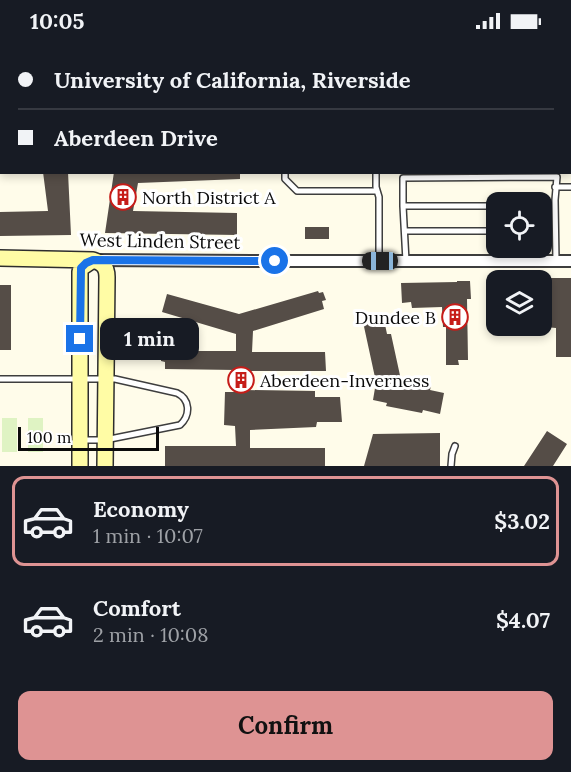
<!DOCTYPE html>
<html lang="en">
<head>
<meta charset="utf-8">
<style>
	body { margin:0; font-family:Lora,serif; background:#20242c; color:#f1f3f6; height:100vh; display:flex; flex-direction:column; font-size:22px; white-space:nowrap }
	* { box-sizing:border-box; margin:0 }
	p { font-size:20px; color:#9ea1a6 }
	.icon { flex:none; width:33px; height:33px; fill:none; stroke:currentColor; stroke-width:2; stroke-linecap:round; stroke-linejoin:round }
	.map { position:relative; height:424px; overflow:hidden }
	.panel { display:flex; flex-direction:column; background:#171b24; flex:1 }
	.panel>* { flex:none }
	.guide { position:absolute; left:0px; top:0px; width:572px; height:132px; box-shadow:0 3px 9px #0003; display:grid; align-content:center; height:132px; padding:0 18px; background:#171b24 }
	.fabs { position:absolute; left:486px; top:150px; display:grid; gap:12px }
	.fabs a { display:grid; place-items:center; width:66px; height:66px; border-radius:12px; background:#171b24; box-shadow:0 3px 9px #0003; font-size:30px }
	.scale { position:absolute; left:18px; bottom:15px; width:141px; box-sizing:border-box; padding-left:6px; border:3px solid #0b0b0b; border-top:0; font-size:16px; line-height:21px; white-space:nowrap; color:#0b0b0b; -webkit-text-stroke:4px #fff; paint-order:stroke }
	.end { position:absolute; width:27px; height:27px; margin:-14px; border:8px solid #1a73e8; background:#fff; box-shadow:0 0 0 3px #fff }
	.from { border-radius:50% }
	.bubble { position:absolute; height:42px; border-radius:12px; background:#171b24; box-shadow:0 3px 9px #0003; font-size:20px; font-weight:800; line-height:42px; text-align:center }
	.car { position:absolute; width:18px; height:36px; margin:-18px -9px; border-radius:8px; box-shadow:0 0 4px 2px #0007; background:linear-gradient(#222 24%,#8ab4d8 0 40%,#222 0 76%,#8ab4d8 0 86%,#222 0) }
	.guide b { display:flex; align-items:center; gap:21px; height:57px; font-size:22px }
	.guide b+b { border-top:2px solid #363941 }
	.guide i { width:15px; height:15px; background:#f1f3f6 }
	ul { padding:10px 0 0; list-style:none }
	li { display:flex; align-items:center; gap:18px; height:90px; margin:0 12px 9px; padding:0 6px; border:3px solid transparent; border-radius:12px }
	li div { flex:1 }
	li b { display:block; font-size:22px }
	li em { font-style:normal; font-weight:800 }
	li.active { border-color:#de9393 }
	li>.icon { width:54px; height:54px; stroke-width:1.5 }
	.cta { display:flex; gap:12px; margin-top:auto; padding:12px 18px }
	.cta a { flex:1; height:69px; border-radius:12px; background:#de9393; color:#111; font-size:24px; font-weight:800; line-height:69px; text-align:center }
	.status { display:flex; justify-content:space-between; align-items:center; height:42px; padding:0 30px; background:#171b24; direction:ltr }
	.status svg { height:16px; fill:currentColor }
	.map>svg:first-child { display:block }
</style>
</head>
<body>
<div class="status"><b>10:05</b><svg viewBox="0 0 49 12"><path d="M0 12V9h3v3zM5 12V6h3v6zM10 12V3h3v9zM15 12V0h3v12zM26 1h20v11H26zM47 4h2v5h-2z"/></svg></div>
<div class="map">
<svg width="571" height="424" viewBox="0 0 571 424">
	<rect width="100%" height="100%" fill="#fffcea"/>
	<!-- pitch -->
	<path fill="#dff3c3" d="M 2,376 L 17,376 L 17,410 L 2,410 Z
		M 28,376 L 43,376 L 43,410 L 28,410 Z"/>
	<!-- building -->
	<path fill="#554d47" d="M 43,130 L 68,130 L 71,193 L 0,194 L 0,170 L 48,169 Z
		M 114,130 L 240,130 L 240,137 L 138,141 L 133,169 L 237,171 L 237,193 L 105,191 Z
		M 305,185 L 329,185 L 329,197 L 305,197 Z
		M 542,236 L 571,236 L 571,315 L 556,315 L 556,286 L 545,285 L 545,280 L 542,280 Z
		M 457,239 L 470,239 L 471,257 L 467,257 L 468,318 L 458,318 L 459,323 L 446,323 L 446,285 L 443,285 L 442,265 L 412,266 L 411,260 L 402,261 L 401,241 L 457,240 Z
		M 0,243 L 11,243 L 11,308 L 0,308 Z
		M 318,249 L 319,251 L 323,250 L 326,258 L 322,259 L 324,267 L 253,289 L 252,310 L 325,310 L 326,329 L 246,329 L 246,348 L 315,349 L 315,355 L 340,355 L 342,380 L 317,380 L 316,385 L 250,388 L 250,406 L 325,406 L 325,424 L 165,424 L 165,404 L 236,404 L 235,384 L 224,383 L 225,350 L 236,350 L 236,328 L 165,327 L 165,320 L 161,319 L 161,310 L 165,310 L 165,309 L 236,309 L 236,292 L 162,270 L 167,252 L 239,272 Z
		M 383,273 L 387,292 L 391,292 L 401,338 L 431,344 L 430,348 L 444,351 L 440,372 L 423,368 L 422,371 L 386,364 L 387,361 L 373,358 L 376,340 L 363,280 L 372,278 L 371,275 Z
		M 547,389 L 567,402 L 553,424 L 524,424 Z
		M 440,391 L 440,424 L 364,424 L 373,392 Z"/>
	<g fill="none" stroke-linecap="round" stroke-linejoin="round">
		<!-- lane casing -->
		<g stroke="#3e3e3e" stroke-width="8">
			<path id="lane" d="M 375,0 L 375,2
				M 429,0 L 429,2
				M 484,0 L 484,2
				M 570,22 L 571,21
				M 570,42 L 571,42
				M 570,65 L 571,65
				M 285,130 L 285,137 L 297,149 L 377,149
				M 376,130 L 376,145 L 379,155 L 379,219
				M 555,145 L 571,145
				M 403,164 L 403,136 L 557,135 L 555,158 L 556,219
				M 405,189 L 496,189
				M 406,219 L 403,164 L 496,164
				M 514,219 L 514,206
				M 0,337 L 115,337 L 177,351 C 190,357 191,373 180,383 L 105,398 L 81,398
				M 451,424 L 452,412 L 455,404"/>
		</g>
		<!-- street casing -->
		<g stroke="#3e3e3e" stroke-width="14">
			<path id="street" d="M 94,218 L 252,219 L 571,219"/>
		</g>
		<!-- secondary casing -->
		<g stroke="#2d2d2d" stroke-width="18">
			<path id="secondary" d="M 0,216 L 93,218 C 102,221 107,224 107,235 L 105,424
				M 80,424 L 80,230 L 81,226 L 93,218"/>
		</g>
		<!-- lane -->
		<use href="#lane" stroke="#fff" stroke-width="5"/>
		<!-- street -->
		<use href="#street" stroke="#fff" stroke-width="10"/>
		<!-- secondary -->
		<use href="#secondary" stroke="#fffca5" stroke-width="15"/>
	</g>
	<g fill="none" stroke-linecap="round" stroke-linejoin="round">
		<!-- route -->
		<path stroke="#1a73e8" stroke-width="8" d="M 80,297 L 81,226 L 86,221 L 93,218 L 275,219"/>
	</g>
	<!-- icons -->
	<defs>
		<g id="building-ring" transform="scale(1.35)"><circle r="9.5" fill="#fff" stroke="#c61d19" stroke-width="1.5"/><path d="M-4-6H4V6H1V3H-1V6H-4ZM-2.5-4.3h1.7v1.8h-1.7ZM.8-4.3h1.7v1.8H.8ZM-2.5-1h1.7V.8h-1.7ZM.8-1h1.7V.8H.8Z" fill="#c61d19"/></g>
	</defs>
	<g fill-rule="evenodd">
		<use href="#building-ring" x="123" y="155"/>
		<use href="#building-ring" x="455" y="275"/>
		<use href="#building-ring" x="241" y="338"/>
	</g>
	<g text-anchor="middle" dominant-baseline="central" stroke-width="6" stroke-linejoin="round" paint-order="stroke">
		<!-- poi labels -->
		<g font-size="18" fill="#0b0b0b" stroke="#fff" text-anchor="start">
			<text x="142" y="155">North District A</text>
			<text x="436" y="275" text-anchor="end">Dundee B</text>
			<text x="260" y="338">Aberdeen-Inverness</text>
		</g>
		<!-- street labels -->
		<g font-size="18" fill="#0b0b0b" stroke="#fff">
			<text transform="translate(160 199) rotate(1)">West Linden Street</text>
		</g>
	</g>
</svg>
<div class="fabs">
<a><svg class="icon" aria-label="locate" viewBox="0 0 24 24"><circle cx="12" cy="12" r="6"/><path d="M12 2v4M12 18v4M2 12h4M18 12h4"/></svg></a>
<a><svg class="icon" aria-label="layers" viewBox="0 0 24 24"><path d="M12 4l9 5-9 5-9-5zM3 14l9 5 9-5"/></svg></a>
</div>
<div class="scale">100 m</div>
<i class="end from" style="left:275px;top:219px"></i>
<i class="end" style="left:80px;top:297px"></i>
<div class="bubble" style="left:100px;top:276px;width:99px">1 min</div>
<i class="car" style="left:380px;top:219px;rotate:270deg"></i>
<div class="guide">
<b><i class="from"></i>University of California, Riverside</b>
<b><i></i>Aberdeen Drive</b>
</div>
</div>
<section class="panel">
<ul>
<li class="active"><svg class="icon" aria-label="car" viewBox="0 0 24 24"><path d="M5 17H2v-5l4-1 3-4h7l3 4 3 1v5h-3M9 17h6M6 11h13"/><circle cx="7" cy="17" r="2"/><circle cx="17" cy="17" r="2"/></svg><div><b>Economy</b><p>1 min · 10:07</p></div><em>$3.02</em></li>
<li><svg class="icon" aria-label="car" viewBox="0 0 24 24"><path d="M5 17H2v-5l4-1 3-4h7l3 4 3 1v5h-3M9 17h6M6 11h13"/><circle cx="7" cy="17" r="2"/><circle cx="17" cy="17" r="2"/></svg><div><b>Comfort</b><p>2 min · 10:08</p></div><em>$4.07</em></li>
</ul>
<div class="cta"><a>Confirm</a></div>
</section>
</body>
</html>
